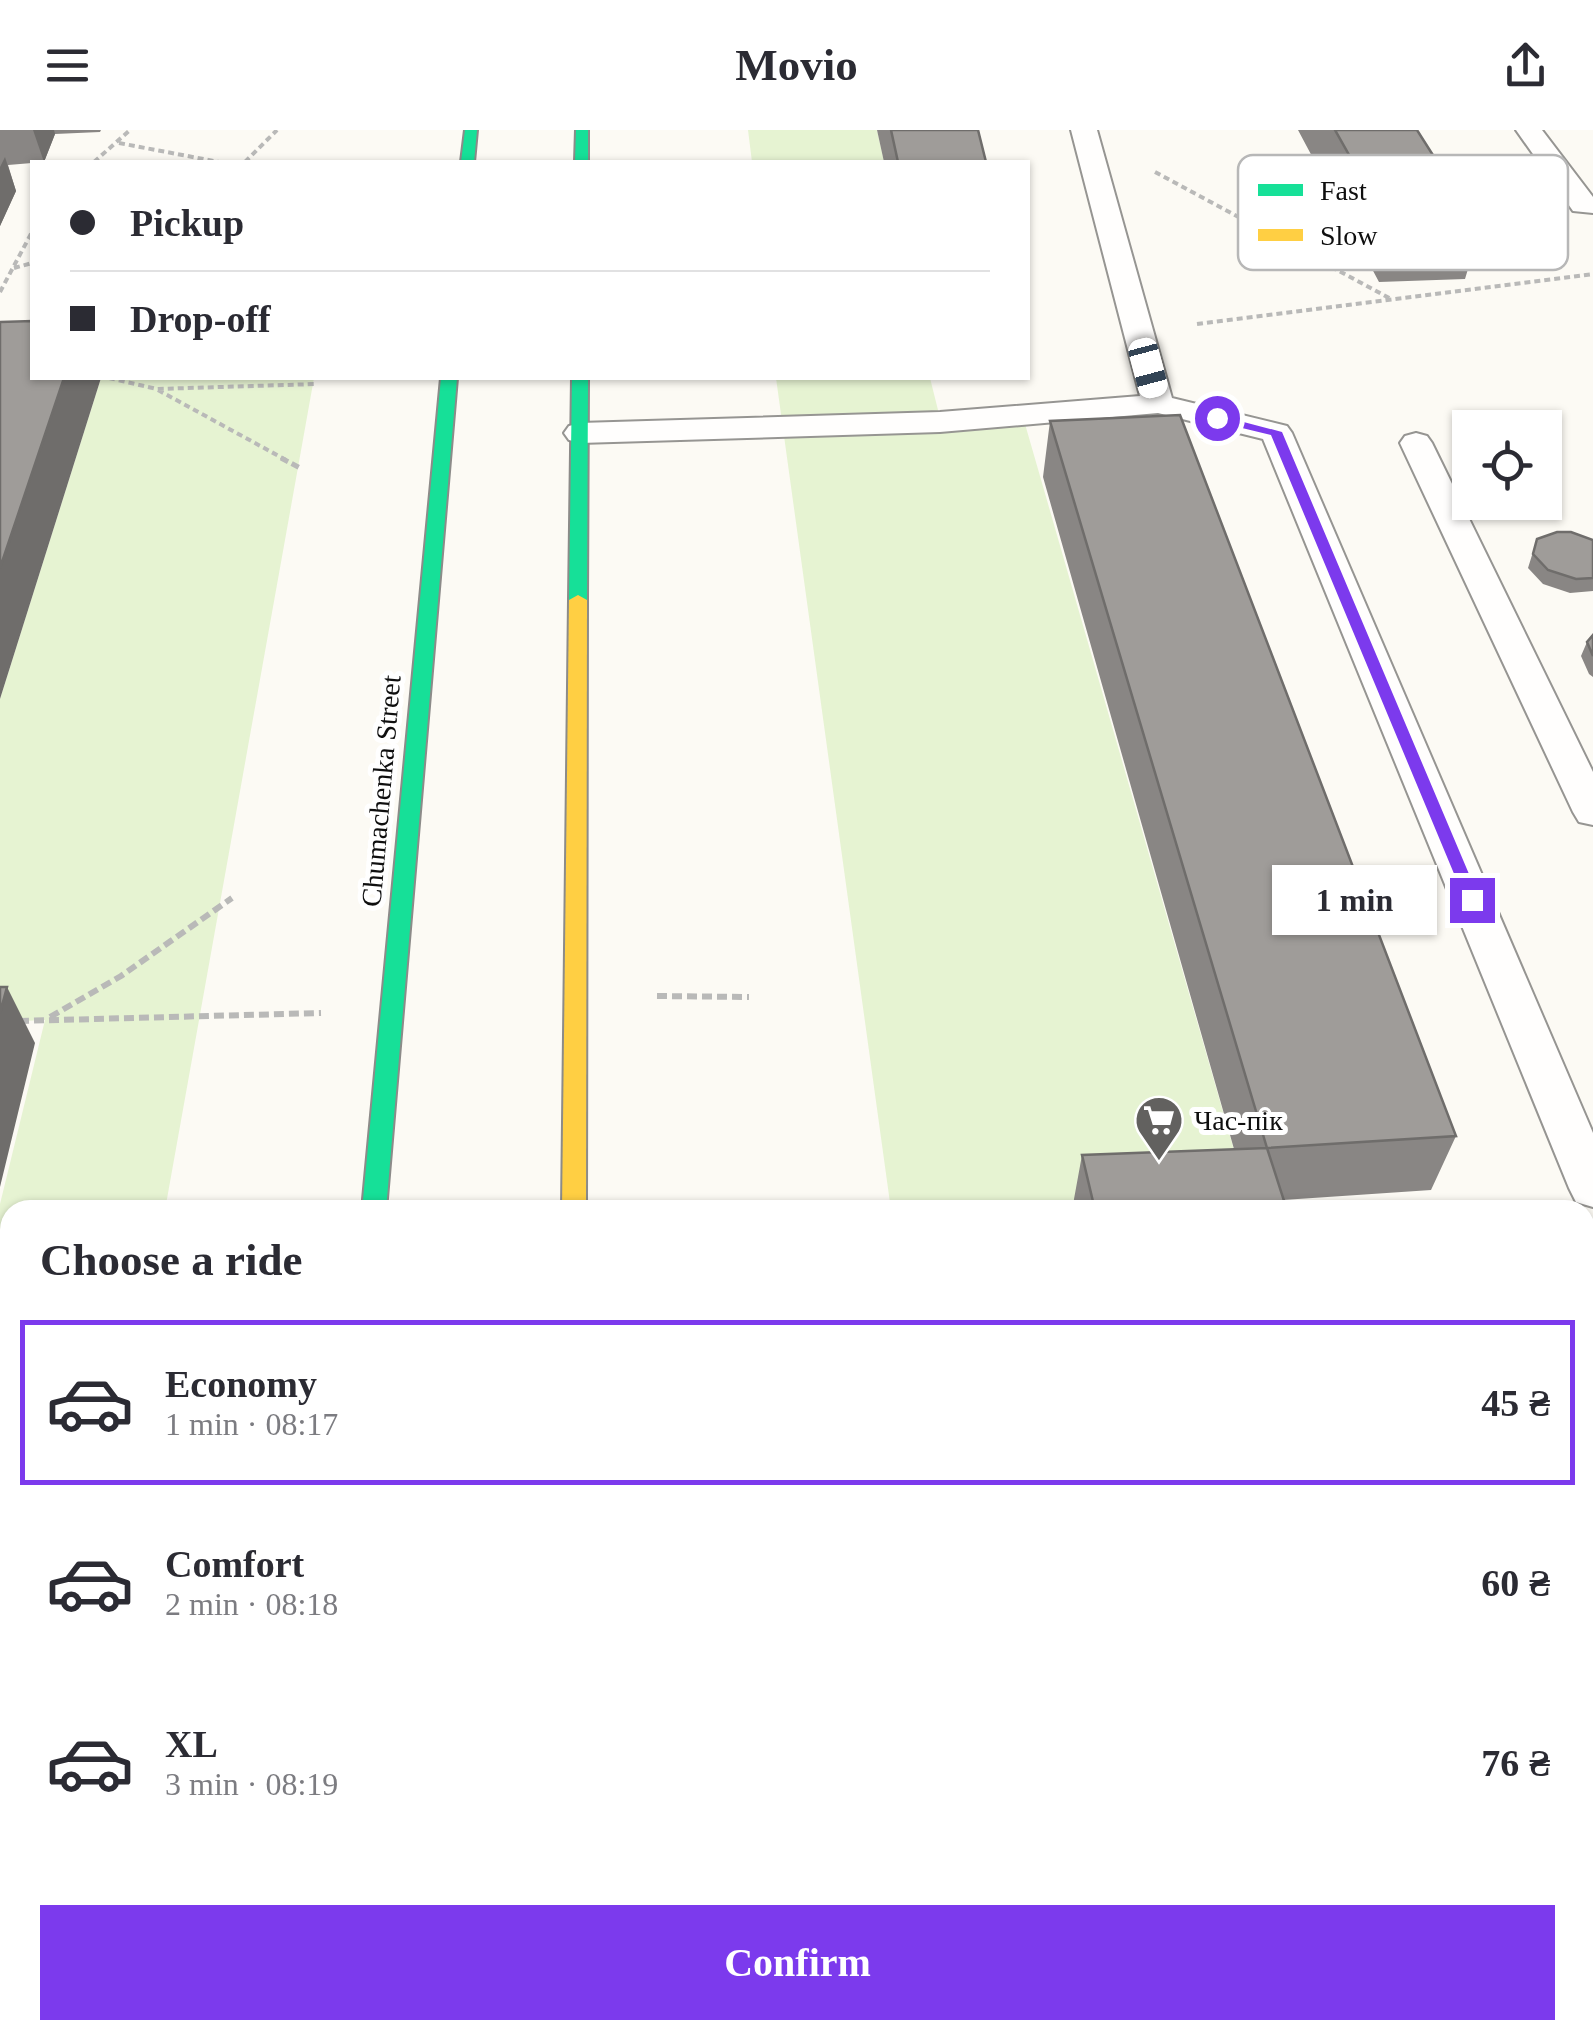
<!DOCTYPE html>
<html lang="en">
<head>
<meta charset="utf-8">
<style>
	body { margin:0; font-family:Georgia,serif; background:#f7f7f7; color:#2b2b33; height:100vh; display:flex; flex-direction:column; font-size:38px; white-space:nowrap }
	* { box-sizing:border-box; margin:0 }
	p { font-size:32px; color:#7c7c81 }
	.icon { flex:none; width:55px; height:55px; fill:none; stroke:currentColor; stroke-width:2; stroke-linecap:round; stroke-linejoin:round }
	.map { position:relative; flex:1; overflow:hidden }
	.details { position:absolute; left:0px; top:1070px; width:1595px; height:840px; display:flex; flex-direction:column; background:#fff; border-radius:30px 30px 0 0; box-shadow:0 2px 8px #0004 }
	.details>* { flex:none }
	.hud { position:absolute; left:30px; top:30px; width:1000px; height:220px; border-radius:0px; box-shadow:0 2px 8px #0004; display:grid; align-content:center; height:220px; padding:0 40px; background:#fff }
	.buttons { position:absolute; left:1452px; top:280px; display:grid; gap:20px }
	.buttons a { display:grid; place-items:center; width:110px; height:110px; border-radius:0px; background:#fff; box-shadow:0 2px 8px #0004; font-size:50px }
	.end { position:absolute; width:45px; height:45px; margin:-22px; border:12px solid #7c3aed; background:#fff; box-shadow:0 0 0 5px #fff }
	.from { border-radius:50% }
	.bubble { position:absolute; height:70px; border-radius:0px; background:#fff; box-shadow:0 2px 8px #0004; font-size:32px; font-weight:700; line-height:70px; text-align:center }
	.car { position:absolute; width:30px; height:60px; margin:-30px -15px; border-radius:12px; box-shadow:0 0 8px 2px #0007; background:linear-gradient(#fff 24%,#345 0 40%,#fff 0 76%,#345 0 86%,#fff 0) }
	.hud b { display:flex; align-items:center; gap:35px; height:95px; font-size:38px }
	.hud b+b { border-top:2px solid #e1e1e2 }
	.hud i { width:25px; height:25px; background:#2b2b33 }
	ul { padding:0; list-style:none }
	li { display:flex; align-items:center; gap:30px; height:165px; margin:0 20px 15px; padding:0 20px; border:5px solid transparent; border-radius:0px }
	li div { flex:1 }
	li b { display:block; font-size:38px }
	li em { font-style:normal; font-weight:700 }
	li.on { border-color:#7c3aed }
	li>.icon { width:90px; height:90px; stroke-width:1.5 }
	h2 { padding:0 40px; font-size:45px; line-height:120px }
	.primary-button { display:flex; gap:20px; margin-top:auto; padding:20px 40px }
	.primary-button a { flex:1; height:115px; border-radius:0px; background:#7c3aed; color:#fff; font-size:40px; font-weight:700; line-height:115px; text-align:center }
	header { display:flex; justify-content:space-between; align-items:center; height:130px; padding:0 40px; background:#fff; font-size:45px; font-weight:700 }
	.map>svg:first-child { display:block }
</style>
</head>
<body>
<header><svg class="icon" aria-label="menu" viewBox="0 0 24 24"><path d="M4 6h16M4 12h16M4 18h16"/></svg>Movio<svg class="icon" aria-label="share" viewBox="0 0 24 24"><path d="M12 15V3M7 8l5-5 5 5M5 13v7h14v-7"/></svg></header>
<div class="map">
<svg width="1593" height="1910" viewBox="0 0 1593 1910">
	<rect width="100%" height="100%" fill="#fcfaf4"/>
	<!-- green -->
	<path fill="#e6f3d2" d="M 748,0 L 877,0 L 884,32 L 752,32 Z
		M 101,248 L 314,248 L 165,1080 L 10,1080 L 10,1900 L 19,1900 L 17,1910 L 0,1910 L 0,1074 L 45,890 L 0,892 L 0,569 Z
		M 776,248 L 930,248 L 941,292 L 1023,287 L 1249,1072 L 1072,1080 L 891,1080 Z
		M 1006,1900 L 1249,1900 L 1251,1910 L 1008,1910 Z"/>
	<g fill="none" stroke-linecap="round" stroke-linejoin="round">
		<!-- lane casing -->
		<g stroke="#969592" stroke-width="4">
			<path id="lane" d="M 1071,0 L 1097,0 L 1172,268 L 1287,296 L 1292,303 L 1593,1003 L 1593,1077 L 1576,1072 L 1569,1058 L 1263,309 L 1158,283 L 940,302 L 580,313 L 569,310 L 564,303 L 569,296 L 580,293 L 940,282 L 1140,266 Z
				M 1516,0 L 1542,0 L 1593,67 L 1593,83 L 1573,81 Z
				M 1416,303 L 1427,306 L 1432,313 L 1593,642 L 1593,695 L 1579,692 L 1573,682 L 1400,313 L 1405,306 Z
				M 1585,1397 L 1593,1401 L 1593,1468 L 1585,1465 Z"/>
		</g>
		<!-- fast casing -->
		<g stroke="#8c8b89" stroke-width="4">
			<path id="fast" d="M 465,0 L 477,0 L 474,32 L 461,32 Z
				M 576,0 L 588,0 L 588,32 L 575,32 Z
				M 441,248 L 457,248 L 386,1080 L 362,1080 Z
				M 572,248 L 588,248 L 587,470 L 578,475 L 569,470 Z
				M 283,1900 L 315,1900 L 315,1910 L 283,1910 Z
				M 552,1900 L 584,1900 L 584,1910 L 552,1910 Z"/>
		</g>
		<!-- slow casing -->
		<g stroke="#8c8b89" stroke-width="4">
			<path id="slow" d="M 578,465 L 587,470 L 586,1080 L 562,1080 L 569,470 Z"/>
		</g>
		<!-- path-far2 -->
		<path stroke="#b9b9b8" stroke-width="4" stroke-dasharray="6 4" stroke-linecap="butt" d="M 119,13 L 219,32
			M 94,32 L 130,0
			M 245,32 L 277,0
			M 1155,42 L 1391,169
			M 14,138 L 32,133
			M 0,162 L 32,102
			M 1197,194 L 1593,144
			M 109,248 L 157,259 L 316,254
			M 158,260 L 286,330"/>
		<!-- path-far1 -->
		<path stroke="#b9b9b8" stroke-width="5" stroke-dasharray="8 4" stroke-linecap="butt" d="M 281,328 L 302,339"/>
		<!-- path -->
		<path stroke="#b9b9b8" stroke-width="6" stroke-dasharray="10 5" stroke-linecap="butt" d="M 657,866 L 749,867
			M 50,887 L 121,846 L 232,768
			M 19,891 L 321,883"/>
		<!-- lane -->
		<use href="#lane" fill="#fffefd" fill-rule="evenodd"/>
		<!-- fast -->
		<use href="#fast" fill="#16e098" fill-rule="evenodd"/>
		<!-- slow -->
		<use href="#slow" fill="#ffcf43" fill-rule="evenodd"/>
	</g>
	<!-- wall -->
	<path fill="#898684" d="M 0,0 L 101,0 L 100,2 L 55,4 L 44,32 L 8,35 L 16,61 L 0,96 Z
		M 877,0 L 978,0 L 986,32 L 884,32 Z
		M 1298,0 L 1417,0 L 1480,99 L 1465,149 L 1379,152 Z
		M 1050,291 L 1456,1006 L 1431,1060 L 1283,1070 L 1287,1080 L 1072,1080 L 1082,1025 L 1234,1019 L 1043,347 Z
		M 1537,409 L 1593,410 L 1593,461 L 1570,463 L 1543,454 L 1528,438 Z
		M 1593,505 L 1593,547 L 1589,544 L 1581,526 L 1587,512 Z
		M 1249,1900 L 1544,1900 L 1547,1910 L 1251,1910 Z"/>
	<!-- shaded-wall -->
	<path fill="#6f6d6b" d="M 33,0 L 54,0 L 55,4 L 44,32 Z
		M 5,27 L 16,61 L 0,96 L 0,37 Z
		M 64,248 L 101,248 L 0,569 L 0,438 Z
		M 7,857 L 35,913 L 0,1057 L 0,883 Z
		M 158,1900 L 182,1900 L 181,1910 L 157,1910 Z"/>
	<!-- building -->
	<path fill="#9f9c99" stroke="#6f6d6b" stroke-width="2.5" d="M 891,0 L 978,0 L 986,32 L 898,32 Z
		M 1335,0 L 1417,0 L 1480,99 L 1392,101 Z
		M 32,191 L 32,248 L 64,248 L 0,438 L 0,192 Z
		M 1180,285 L 1456,1006 L 1267,1018 L 1050,291 Z
		M 1557,402 L 1571,402 L 1593,410 L 1593,448 L 1576,449 L 1548,440 L 1533,424 L 1537,409 Z
		M 1593,505 L 1593,526 L 1587,512 Z
		M 0,857 L 7,857 L 0,883 Z
		M 1267,1018 L 1287,1080 L 1095,1080 L 1082,1025 Z
		M 15,1900 L 158,1900 L 157,1910 L 14,1910 Z
		M 847,1900 L 944,1900 L 945,1910 L 848,1910 Z
		M 1280,1900 L 1544,1900 L 1547,1910 L 1283,1910 Z"/>
	<!-- route -->
	<path fill="#7c3aed" d="M 1217,285 L 1282,302 L 1480,770 L 1478,774 L 1465,770 L 1271,305 L 1213,291 Z"/>
	<!-- icons -->
	<defs>
		<g id="supermarket-pin" transform="scale(2.5)"><path d="M0 17L-7.5 6A9.5 9.5 0 1 1 7.5 6Z" fill="#62615f" stroke="#fff"/><path d="M-6-5.5h2.5l.6 2H6L4.5 2H-2.5L-4.4-4H-6ZM-1.5 3.2a1.3 1.3 0 1 0 .1 0ZM3 3.2a1.3 1.3 0 1 0 .1 0Z" fill="#fff"/></g>
	</defs>
	<g fill-rule="evenodd">
		<use href="#supermarket-pin" x="1159" y="990"/>
	</g>
	<g text-anchor="middle" dominant-baseline="central" stroke-width="10" stroke-linejoin="round" paint-order="stroke">
		<!-- street labels -->
		<g font-size="28" fill="#0f0f0f" stroke="#fff">
			<text transform="translate(381 661) rotate(-85)">Chumachenka Street</text>
		</g>
		<!-- poi labels -->
		<g font-size="28" fill="#0f0f0f" stroke="#fff" text-anchor="start">
			<text x="1194" y="990">Час-пік</text>
		</g>
	</g>
	<!-- legend -->
	<rect x="1238" y="25" width="330" height="115" rx="15" fill="#fff" stroke="#b7b7b7" stroke-width="2.5"/>
	<rect x="1258" y="54" width="45" height="12" fill="#16e098"/>
	<rect x="1258" y="99" width="45" height="12" fill="#ffcf43"/>
	<g font-size="28" fill="#0f0f0f">
		<text x="1320" y="70">Fast</text>
		<text x="1320" y="115">Slow</text>
	</g>
</svg>
<div class="buttons">
<a><svg class="icon" aria-label="locate" viewBox="0 0 24 24"><circle cx="12" cy="12" r="6"/><path d="M12 2v4M12 18v4M2 12h4M18 12h4"/></svg></a>
</div>
<i class="end from" style="left:1217px;top:288px"></i>
<i class="end" style="left:1472px;top:770px"></i>
<div class="bubble" style="left:1272px;top:735px;width:165px">1 min</div>
<i class="car" style="left:1148px;top:238px;rotate:165deg"></i>
<div class="hud">
<b><i class="from"></i>Pickup</b>
<b><i></i>Drop-off</b>
</div>
<section class="details">
<h2>Choose a ride</h2>
<ul>
<li class="on"><svg class="icon" aria-label="car" viewBox="0 0 24 24"><path d="M5 17H2v-5l4-1 3-4h7l3 4 3 1v5h-3M9 17h6M6 11h13"/><circle cx="7" cy="17" r="2"/><circle cx="17" cy="17" r="2"/></svg><div><b>Economy</b><p>1 min · 08:17</p></div><em>45 ₴</em></li>
<li><svg class="icon" aria-label="car" viewBox="0 0 24 24"><path d="M5 17H2v-5l4-1 3-4h7l3 4 3 1v5h-3M9 17h6M6 11h13"/><circle cx="7" cy="17" r="2"/><circle cx="17" cy="17" r="2"/></svg><div><b>Comfort</b><p>2 min · 08:18</p></div><em>60 ₴</em></li>
<li><svg class="icon" aria-label="car" viewBox="0 0 24 24"><path d="M5 17H2v-5l4-1 3-4h7l3 4 3 1v5h-3M9 17h6M6 11h13"/><circle cx="7" cy="17" r="2"/><circle cx="17" cy="17" r="2"/></svg><div><b>XL</b><p>3 min · 08:19</p></div><em>76 ₴</em></li>
</ul>
<div class="primary-button"><a>Confirm</a></div>
</section>
</div>
</body>
</html>
